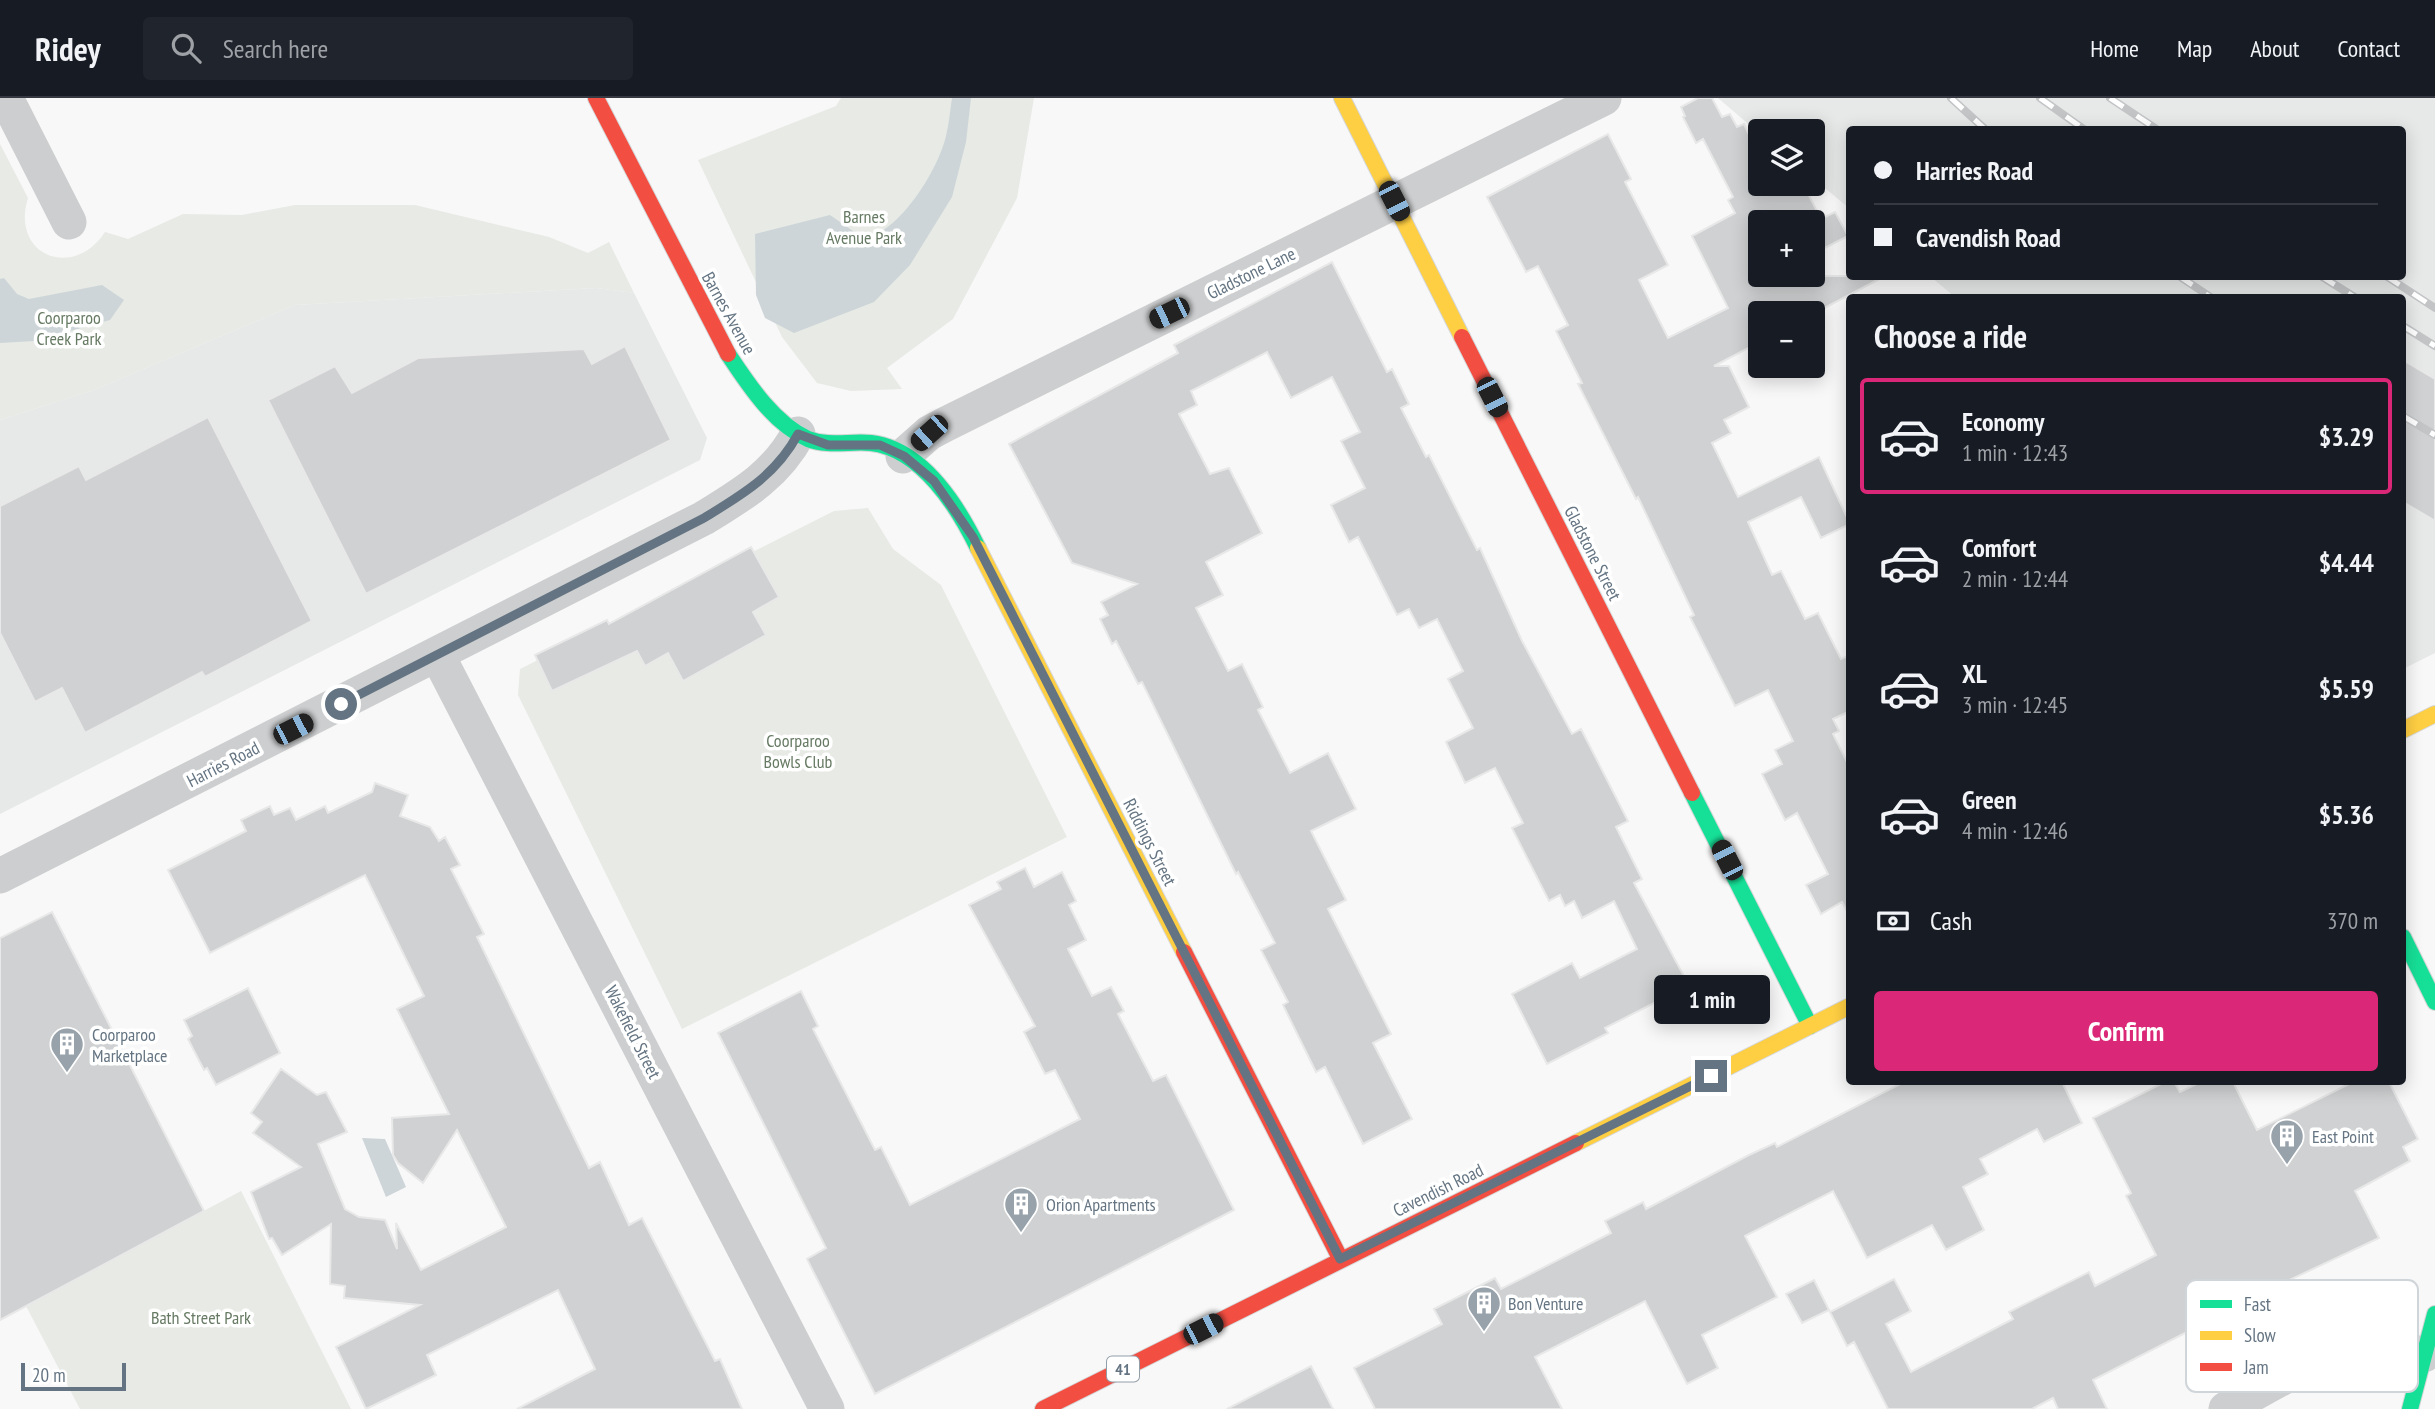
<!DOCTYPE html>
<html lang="en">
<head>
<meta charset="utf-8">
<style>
	body { margin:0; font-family:"PT Sans Narrow",sans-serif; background:#20242c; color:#f1f3f6; height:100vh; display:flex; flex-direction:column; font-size:26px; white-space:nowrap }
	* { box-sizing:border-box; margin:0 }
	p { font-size:23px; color:#9ea1a6 }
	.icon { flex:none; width:38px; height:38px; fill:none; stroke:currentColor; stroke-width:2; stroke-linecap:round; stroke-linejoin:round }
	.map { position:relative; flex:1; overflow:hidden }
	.side { position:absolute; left:1846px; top:196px; width:560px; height:791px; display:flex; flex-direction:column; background:#171b24; border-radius:7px; box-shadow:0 4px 18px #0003 }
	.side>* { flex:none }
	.guide { position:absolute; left:1846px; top:28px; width:560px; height:154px; border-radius:7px; box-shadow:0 4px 18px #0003; display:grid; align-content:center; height:154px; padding:0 28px; background:#171b24 }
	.fabs { position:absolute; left:1748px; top:21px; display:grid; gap:14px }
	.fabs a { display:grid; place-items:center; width:77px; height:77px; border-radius:7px; background:#171b24; box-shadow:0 4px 18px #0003; font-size:35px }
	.scale { position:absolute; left:21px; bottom:18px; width:105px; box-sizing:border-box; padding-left:7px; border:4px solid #647482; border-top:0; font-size:19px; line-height:24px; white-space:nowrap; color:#647482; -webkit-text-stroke:5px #fff; paint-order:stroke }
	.end { position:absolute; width:32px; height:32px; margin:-16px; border:9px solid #647482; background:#fff; box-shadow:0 0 0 4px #fff }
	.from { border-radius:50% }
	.bubble { position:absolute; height:49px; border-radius:7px; background:#171b24; box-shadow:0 4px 18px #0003; font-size:23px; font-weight:800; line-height:49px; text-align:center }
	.car { position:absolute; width:21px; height:42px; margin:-21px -10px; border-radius:9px; box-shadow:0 0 5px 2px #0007; background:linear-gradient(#222 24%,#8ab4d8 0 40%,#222 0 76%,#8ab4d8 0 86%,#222 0) }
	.guide b { display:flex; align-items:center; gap:24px; height:66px; font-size:26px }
	.guide b+b { border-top:2px solid #363941 }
	.guide i { width:18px; height:18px; background:#f1f3f6 }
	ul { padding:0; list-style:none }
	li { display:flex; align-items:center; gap:21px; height:116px; margin:0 14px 10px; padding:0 14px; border:4px solid transparent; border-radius:7px }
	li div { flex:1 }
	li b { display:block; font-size:26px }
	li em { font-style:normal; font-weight:800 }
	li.selected { border-color:#db2777 }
	li>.icon { width:63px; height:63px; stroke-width:1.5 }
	h2 { padding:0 28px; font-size:32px; line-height:84px }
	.pay { display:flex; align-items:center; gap:18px; height:77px; padding:0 28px; font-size:26px }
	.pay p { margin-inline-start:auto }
	.button { display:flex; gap:14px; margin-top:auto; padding:14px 28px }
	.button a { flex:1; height:80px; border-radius:7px; background:#db2777; color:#fff; font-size:28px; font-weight:800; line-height:80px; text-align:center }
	header { display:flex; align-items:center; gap:42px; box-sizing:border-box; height:98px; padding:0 35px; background:#171b24; border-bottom:2px solid #363941 }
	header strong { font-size:33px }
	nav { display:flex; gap:38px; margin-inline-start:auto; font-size:24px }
	.search { width:490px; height:63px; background:#20242c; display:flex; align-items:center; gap:18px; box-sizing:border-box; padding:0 24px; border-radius:7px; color:#9ea1a6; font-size:26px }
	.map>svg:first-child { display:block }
</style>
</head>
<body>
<header>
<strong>Ridey</strong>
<div class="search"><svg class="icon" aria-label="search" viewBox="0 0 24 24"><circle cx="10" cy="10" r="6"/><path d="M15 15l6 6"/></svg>Search here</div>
<nav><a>Home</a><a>Map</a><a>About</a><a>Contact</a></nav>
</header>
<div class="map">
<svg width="2435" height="1311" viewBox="0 0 2435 1311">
	<rect width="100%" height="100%" fill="#f8f8f8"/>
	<!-- built -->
	<path fill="#e7e8e8" d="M 1718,0 L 2435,0 L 2435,555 L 2403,571 L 2403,200 L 1956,200 L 1931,179 L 2403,178 L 2403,32 L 1850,32 L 1850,111 L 1813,80 L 1813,33 L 1760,33 L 1760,36 Z
		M 596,190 L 634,195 L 707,340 L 700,362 L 0,716 L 0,322 L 94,292 L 295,207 Z"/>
	<!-- green -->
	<path fill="#e7eae5" d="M 841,0 L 1034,0 L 1017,100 L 953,221 L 887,270 L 902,291 L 851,293 L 817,285 L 782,239 L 698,62 L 836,8 Z
		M 0,46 L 28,100 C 10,157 73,183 105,134 L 128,141 L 183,116 L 242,117 L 295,107 L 415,107 L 549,139 L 588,155 L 609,144 L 634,195 L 596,190 L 295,207 L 94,292 L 0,322 Z
		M 868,410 L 893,451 L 941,487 L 1067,739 L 682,931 L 518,597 L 520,571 L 834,413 Z
		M 241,1093 L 351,1311 L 80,1311 L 26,1208 Z"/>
	<!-- water -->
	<path fill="#cdd5d8" d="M 952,0 L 971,0 L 966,44 L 952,99 L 910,167 L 874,204 L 794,235 L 765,220 L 756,197 L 755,136 L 830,117 L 863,140 C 899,136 938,72 946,38 C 949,26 950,13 952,0 Z
		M 4,180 L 17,196 L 29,201 L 102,187 L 124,202 L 110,222 L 34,243 L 0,245 L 0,181 Z
		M 362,1040 L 385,1041 L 406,1089 L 386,1099 Z"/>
	<!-- building -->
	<path fill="#cfd1d2" stroke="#e8e8e8" stroke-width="2" d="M 1698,0 L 1712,0 L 1722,19 L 1730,16 L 1737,29 L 1744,26 L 1760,60 L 1760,86 L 1803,86 L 1821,121 L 1835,114 L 1848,138 L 1813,156 L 1815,124 L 1760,124 L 1760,178 L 1885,178 L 1815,215 L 1760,215 L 1760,244 L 1714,268 L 1729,268 L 1749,309 L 1724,322 L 1731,335 L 1712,345 L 1738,399 L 1819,359 L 1850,426 L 1821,440 L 1801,399 L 1748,424 L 1772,477 L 1781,473 L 1805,521 L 1818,515 L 1841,561 L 1850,557 L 1850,613 L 1833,621 L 1839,633 L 1833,636 L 1850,670 L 1850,819 L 1842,804 L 1821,816 L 1806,787 L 1828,776 L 1797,715 L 1785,722 L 1762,676 L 1782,666 L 1775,652 L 1793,643 L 1768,592 L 1735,608 L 1690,519 L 1694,517 L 1638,399 L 1636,401 L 1578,286 L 1582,285 L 1556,233 L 1568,227 L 1538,168 L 1526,174 L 1487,99 L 1608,36 L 1631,81 L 1625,84 L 1668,167 L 1639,182 L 1668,240 L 1728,210 L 1692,138 L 1735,115 L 1728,102 L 1733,99 L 1703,41 L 1696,45 L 1683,19 L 1685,18 L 1681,9 Z
		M 1332,164 L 1387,274 L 1392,271 L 1409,306 L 1401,310 L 1426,359 L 1429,357 L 1477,452 L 1480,450 L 1522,543 L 1572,636 L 1581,631 L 1628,723 L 1616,729 L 1642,781 L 1634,785 L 1687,884 L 1662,896 L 1664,900 L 1605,930 L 1608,935 L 1547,966 L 1512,896 L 1572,865 L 1580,880 L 1637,851 L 1614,803 L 1582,820 L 1574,803 L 1565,808 L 1560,797 L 1549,803 L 1512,730 L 1523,725 L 1495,670 L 1465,685 L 1446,644 L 1473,630 L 1448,581 L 1463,573 L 1437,521 L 1419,530 L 1409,511 L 1397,517 L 1358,439 L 1349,444 L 1331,407 L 1365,390 L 1341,343 L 1360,334 L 1332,279 L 1291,300 L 1267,254 L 1191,293 L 1197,307 L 1179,316 L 1210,376 L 1229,370 L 1262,435 L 1206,464 L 1223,497 L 1196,510 L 1228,573 L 1242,566 L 1263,609 L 1258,612 L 1290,675 L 1328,655 L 1356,711 L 1311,733 L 1346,802 L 1328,811 L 1391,936 L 1373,945 L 1412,1021 L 1363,1046 L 1325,969 L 1316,974 L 1283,907 L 1288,904 L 1261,852 L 1275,845 L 1238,774 L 1236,776 L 1142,584 L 1138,586 L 1116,543 L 1112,546 L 1100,521 L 1108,517 L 1101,504 L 1137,486 L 1072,465 L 1009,346 L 1178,255 L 1174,247 Z
		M 625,248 L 671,342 L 366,496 L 268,302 L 335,268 L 352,295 L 418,260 L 584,251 L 592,266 Z
		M 2403,262 L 2435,281 L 2435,423 L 2403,404 Z
		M 208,319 L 312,523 L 205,579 L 202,574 L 85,635 L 62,590 L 35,604 L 0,535 L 0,408 L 79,368 L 86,382 Z
		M 751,449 L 779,499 L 753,514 L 766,537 L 683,583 L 668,555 L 645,568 L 637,553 L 552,593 L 535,557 L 607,522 L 609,526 Z
		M 375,685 L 408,697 L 400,718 L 430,729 L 439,743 L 445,739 L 460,767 L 451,771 L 484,836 L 477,839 L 589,1070 L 600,1064 L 629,1127 L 642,1120 L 715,1263 L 720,1261 L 742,1311 L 517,1311 L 595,1271 L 558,1192 L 427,1257 L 436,1277 L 366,1311 L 336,1249 L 420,1207 L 344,1200 L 345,1188 L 330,1186 L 331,1126 L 282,1157 L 272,1140 L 269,1141 L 251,1094 L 301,1069 L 253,1035 L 262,1024 L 251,1015 L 281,971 L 317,997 L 326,994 L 347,1034 L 318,1046 L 345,1111 L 359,1119 L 385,1122 L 397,1151 L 396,1125 L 421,1172 L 506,1129 L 457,1032 L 423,1085 L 398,1065 L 393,1057 L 392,1020 L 449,1016 L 397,911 L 424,898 L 365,777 L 210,855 L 168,772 L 246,733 L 241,722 L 270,708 L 274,717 L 290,710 L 296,722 L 325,708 L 328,715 L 372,694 Z
		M 1025,770 L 1034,789 L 1062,774 L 1076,803 L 1069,807 L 1086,842 L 1068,851 L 1092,898 L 1111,889 L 1124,913 L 1118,916 L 1153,983 L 1166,977 L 1234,1112 L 875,1296 L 807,1161 L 826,1150 L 718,935 L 801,893 L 818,928 L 813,931 L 875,1052 L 881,1049 L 910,1107 L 1080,1021 L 1055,972 L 1045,976 L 1024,934 L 1035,928 L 969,807 L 1001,791 L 997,784 Z
		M 52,814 L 204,1113 L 0,1222 L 0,840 Z
		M 248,890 L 280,955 L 216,987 L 207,970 L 204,972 L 188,941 L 192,938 L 184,922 Z
		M 1904,984 L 2062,984 L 2082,1025 L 2044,1044 L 2037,1031 L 1980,1061 L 1988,1076 L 1963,1089 L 1984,1132 L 1946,1152 L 1932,1127 L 1867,1160 L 1833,1093 L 1745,1138 L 1777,1199 L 1702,1237 L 1718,1270 L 1687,1286 L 1645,1203 L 1535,1259 L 1562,1311 L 1375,1311 L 1354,1270 L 1442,1226 L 1434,1211 L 1495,1180 L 1501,1191 L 1611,1135 L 1605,1123 L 1643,1104 L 1646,1111 L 1749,1057 L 1775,1045 L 1777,1049 Z
		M 2165,984 L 2174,984 L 2180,994 L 2201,984 L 2233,984 L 2257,1032 L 2353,984 L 2389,984 L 2418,1041 L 2403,1049 L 2410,1063 L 2355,1093 L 2379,1140 L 2283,1185 L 2093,1282 L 2107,1311 L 2058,1311 L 2053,1300 L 2032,1311 L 1888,1311 L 1854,1244 L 1847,1248 L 1830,1214 L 1894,1181 L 1911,1213 L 1886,1226 L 1911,1274 L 2013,1221 L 2009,1214 L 2089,1174 L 2095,1188 L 2156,1157 L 2126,1098 L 2131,1095 L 2093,1020 Z
		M 1814,1182 L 1829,1212 L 1802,1225 L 1786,1196 Z
		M 1311,1268 L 1333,1311 L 1227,1311 Z"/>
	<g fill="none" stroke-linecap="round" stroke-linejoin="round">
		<!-- fast casing -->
		<g stroke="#d5d6d7" stroke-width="18">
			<path id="fast" d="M 728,256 C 748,286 773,325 808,341 C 828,349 850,343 871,345 C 922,351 958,409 978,450
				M 1692,695 L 1810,928
				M 2403,839 L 2435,904
				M 2410,1311 L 2435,1216"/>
		</g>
		<!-- slow casing -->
		<g stroke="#d5d6d7" stroke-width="18">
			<path id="slow" d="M 1342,0 L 1462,239
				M 978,450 L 1184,854
				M 2403,632 L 2435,616
				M 1576,1045 L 1850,908"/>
		</g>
		<!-- jam casing -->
		<g stroke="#d5d6d7" stroke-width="18">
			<path id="jam" d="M 596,0 L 728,256
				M 1462,239 L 1692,695
				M 1184,854 L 1341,1162
				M 1043,1311 L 1576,1045"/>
		</g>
		<!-- street -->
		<path stroke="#cdcecf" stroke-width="35" d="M 6,0 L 69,124
			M 903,358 L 929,335 L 944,327 L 1604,0
			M 438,558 L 827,1311
			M 0,778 L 704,420 C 743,396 776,377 798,336
			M 2226,1311 C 2258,1294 2327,1252 2359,1247 C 2382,1244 2403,1251 2424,1257"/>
		<!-- fast -->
		<use href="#fast" stroke="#16e098" stroke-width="16"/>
		<!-- slow -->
		<use href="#slow" stroke="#ffcf43" stroke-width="16"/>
		<!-- jam -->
		<use href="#jam" stroke="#f24e42" stroke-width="16"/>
		<!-- rail casing -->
		<g stroke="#c2c4c6" stroke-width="8">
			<path id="rail" d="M 1951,0 L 1986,32
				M 2040,0 L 2085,32
				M 2110,0 L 2158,32
				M 2179,178 L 2212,200
				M 2321,178 L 2356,200
				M 2386,178 L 2435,210
				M 2403,228 L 2435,248
				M 2403,318 L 2435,337"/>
		</g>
		<!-- rail -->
		<use href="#rail" stroke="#fff" stroke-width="5" stroke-dasharray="16" stroke-linecap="butt"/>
	</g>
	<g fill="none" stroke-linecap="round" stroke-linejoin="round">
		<!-- route -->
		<path stroke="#647482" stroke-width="9" d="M 341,606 L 704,420 C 743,396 776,377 798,336 L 828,347 L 880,347 L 904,358 L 934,383 L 973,439 L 1340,1161 L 1711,978"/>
	</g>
	<!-- icons -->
	<defs>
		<g id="building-pin" transform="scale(1.75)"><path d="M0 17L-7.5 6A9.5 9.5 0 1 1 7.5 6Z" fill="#98a2ab" stroke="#fff"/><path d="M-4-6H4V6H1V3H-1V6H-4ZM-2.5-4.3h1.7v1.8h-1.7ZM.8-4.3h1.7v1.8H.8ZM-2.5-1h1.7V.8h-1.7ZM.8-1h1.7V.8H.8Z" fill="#fff"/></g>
	</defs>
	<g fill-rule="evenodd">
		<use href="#building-pin" x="67" y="946"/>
		<use href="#building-pin" x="2287" y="1038"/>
		<use href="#building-pin" x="1021" y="1106"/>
		<use href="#building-pin" x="1484" y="1205"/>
	</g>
	<g text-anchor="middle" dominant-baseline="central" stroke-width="7" stroke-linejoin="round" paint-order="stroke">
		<!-- shield labels -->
		<rect fill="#fff" stroke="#929ea8" stroke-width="2" x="1107" y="1258.5" width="32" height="25" rx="5"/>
		<g font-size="16" font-weight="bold" fill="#647482">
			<text x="1123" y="1271">41</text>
		</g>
		<!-- park labels -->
		<g font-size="18" fill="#667a63" stroke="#fff">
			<text x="864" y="118">Barnes<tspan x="864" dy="21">Avenue Park</tspan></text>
			<text x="69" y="219">Coorparoo<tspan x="69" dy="21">Creek Park</tspan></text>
			<text x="798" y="642">Coorparoo<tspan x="798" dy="21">Bowls Club</tspan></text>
			<text x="201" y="1219">Bath Street Park</text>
		</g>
		<!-- street labels -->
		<g font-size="18" fill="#647482" stroke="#fff">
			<text transform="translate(1251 175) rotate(-26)">Gladstone Lane</text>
			<text transform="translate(729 215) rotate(61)">Barnes Avenue</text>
			<text transform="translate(1593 455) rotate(63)">Gladstone Street</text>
			<text transform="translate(223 666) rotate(-27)">Harries Road</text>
			<text transform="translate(1150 744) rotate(63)">Riddings Street</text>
			<text transform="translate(633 934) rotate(63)">Wakefield Street</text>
			<text transform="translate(1438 1092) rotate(-26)">Cavendish Road</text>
		</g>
		<!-- poi labels -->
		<g font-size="18" fill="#647482" stroke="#fff" text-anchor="start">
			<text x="92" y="936">Coorparoo<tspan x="92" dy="21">Marketplace</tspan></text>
			<text x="2312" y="1038">East Point</text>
			<text x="1046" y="1106">Orion Apartments</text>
			<text x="1508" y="1205">Bon Venture</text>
		</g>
	</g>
	<!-- legend -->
	<rect x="2186" y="1182" width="232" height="112" rx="10" fill="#fff" stroke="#d0d5da" stroke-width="2"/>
	<rect x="2200" y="1202" width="32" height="8" fill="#16e098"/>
	<rect x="2200" y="1233" width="32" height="9" fill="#ffcf43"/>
	<rect x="2200" y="1265" width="32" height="8" fill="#f24e42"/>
	<g font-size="19" fill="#647482">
		<text x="2244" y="1213">Fast</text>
		<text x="2244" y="1244">Slow</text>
		<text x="2244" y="1276">Jam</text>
	</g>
</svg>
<div class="fabs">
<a><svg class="icon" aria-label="layers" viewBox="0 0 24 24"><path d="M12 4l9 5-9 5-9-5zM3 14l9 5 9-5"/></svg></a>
<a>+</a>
<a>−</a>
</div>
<div class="scale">20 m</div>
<i class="end from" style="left:341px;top:606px"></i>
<i class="end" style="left:1711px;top:978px"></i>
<div class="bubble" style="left:1654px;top:877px;width:116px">1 min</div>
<i class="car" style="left:1394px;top:103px;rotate:153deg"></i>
<i class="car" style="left:1169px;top:215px;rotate:244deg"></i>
<i class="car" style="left:1492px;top:299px;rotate:153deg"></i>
<i class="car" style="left:929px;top:335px;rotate:228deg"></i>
<i class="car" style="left:293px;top:631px;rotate:63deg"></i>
<i class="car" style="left:1727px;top:762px;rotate:333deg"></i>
<i class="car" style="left:1203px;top:1231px;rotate:63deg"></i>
<div class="guide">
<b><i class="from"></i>Harries Road</b>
<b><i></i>Cavendish Road</b>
</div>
<section class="side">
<h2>Choose a ride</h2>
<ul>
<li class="selected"><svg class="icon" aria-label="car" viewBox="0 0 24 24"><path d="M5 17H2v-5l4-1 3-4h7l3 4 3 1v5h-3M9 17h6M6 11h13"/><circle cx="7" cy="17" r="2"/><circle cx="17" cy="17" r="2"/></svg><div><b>Economy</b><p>1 min · 12:43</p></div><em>$3.29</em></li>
<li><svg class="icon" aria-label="car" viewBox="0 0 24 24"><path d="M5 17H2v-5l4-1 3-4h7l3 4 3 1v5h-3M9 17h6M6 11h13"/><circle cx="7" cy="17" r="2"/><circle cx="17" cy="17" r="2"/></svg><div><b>Comfort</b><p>2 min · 12:44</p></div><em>$4.44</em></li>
<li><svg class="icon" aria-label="car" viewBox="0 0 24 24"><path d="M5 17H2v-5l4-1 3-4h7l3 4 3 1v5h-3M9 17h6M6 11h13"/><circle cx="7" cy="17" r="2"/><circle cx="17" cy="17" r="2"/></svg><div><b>XL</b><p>3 min · 12:45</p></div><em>$5.59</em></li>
<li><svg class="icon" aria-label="car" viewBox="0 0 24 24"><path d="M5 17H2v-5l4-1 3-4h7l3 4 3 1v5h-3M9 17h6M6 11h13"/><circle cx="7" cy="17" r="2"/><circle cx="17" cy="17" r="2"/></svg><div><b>Green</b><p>4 min · 12:46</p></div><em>$5.36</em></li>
</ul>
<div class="pay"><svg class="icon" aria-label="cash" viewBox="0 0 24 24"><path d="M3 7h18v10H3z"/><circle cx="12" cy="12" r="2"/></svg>Cash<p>370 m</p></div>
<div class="button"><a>Confirm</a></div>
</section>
</div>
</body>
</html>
